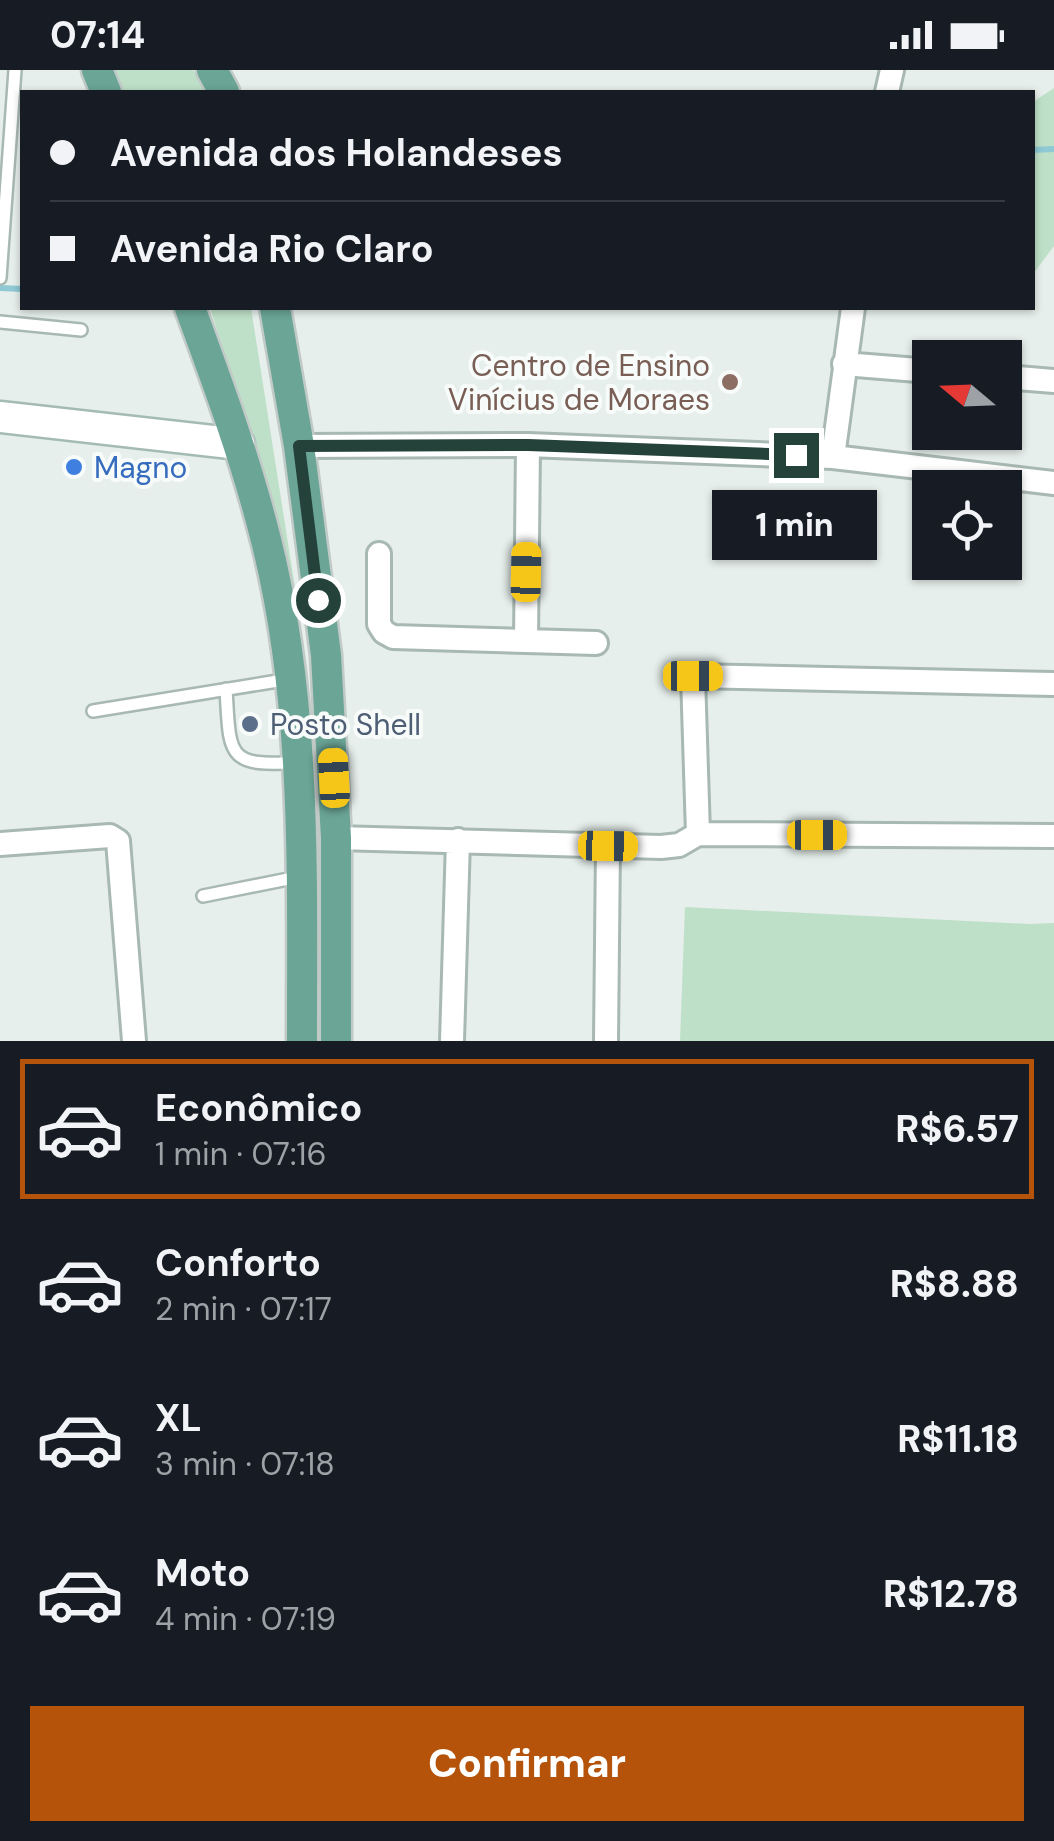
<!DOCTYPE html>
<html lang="pt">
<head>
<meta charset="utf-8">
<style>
	body { margin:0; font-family:"DM Sans",sans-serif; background:#242831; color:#f1f3f6; height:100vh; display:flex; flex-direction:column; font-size:38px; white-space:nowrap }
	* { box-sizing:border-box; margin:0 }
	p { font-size:32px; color:#9ea1a6 }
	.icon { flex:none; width:55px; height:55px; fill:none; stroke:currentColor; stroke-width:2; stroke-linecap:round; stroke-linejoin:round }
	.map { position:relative; height:971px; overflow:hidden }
	.sheet { display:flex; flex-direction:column; background:#171b24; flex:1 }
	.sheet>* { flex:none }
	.top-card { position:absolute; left:20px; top:20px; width:1015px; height:220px; border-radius:0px; box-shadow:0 2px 8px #0004; display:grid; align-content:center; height:220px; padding:0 30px; background:#171b24 }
	.needle { width:65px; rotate:289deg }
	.fabs { position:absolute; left:912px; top:270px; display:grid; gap:20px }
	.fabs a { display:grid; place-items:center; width:110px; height:110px; border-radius:0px; background:#171b24; box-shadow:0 2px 8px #0004; font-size:50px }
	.end { position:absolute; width:45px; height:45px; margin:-22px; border:12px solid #24423a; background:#fff; box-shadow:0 0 0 5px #fff }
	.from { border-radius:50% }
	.bubble { position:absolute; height:70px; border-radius:0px; background:#171b24; box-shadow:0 2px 8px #0004; font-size:32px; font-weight:800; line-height:70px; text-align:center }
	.car { position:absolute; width:30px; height:60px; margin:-30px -15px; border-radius:12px; box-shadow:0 0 8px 2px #0007; background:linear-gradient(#f5c518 24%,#345 0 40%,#f5c518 0 76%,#345 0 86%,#f5c518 0) }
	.top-card b { display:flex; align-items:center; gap:35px; height:95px; font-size:38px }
	.top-card b+b { border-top:2px solid #363941 }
	.top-card i { width:25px; height:25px; background:#f1f3f6 }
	ul { padding:18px 0 0; list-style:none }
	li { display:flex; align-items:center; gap:30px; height:140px; margin:0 20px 15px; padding:0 10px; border:5px solid transparent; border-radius:0px }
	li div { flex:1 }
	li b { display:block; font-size:38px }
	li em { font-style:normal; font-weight:800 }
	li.on { border-color:#b45309 }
	li>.icon { width:90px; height:90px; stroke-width:1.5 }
	.primary-button { display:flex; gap:20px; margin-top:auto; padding:20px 30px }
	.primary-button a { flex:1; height:115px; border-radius:0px; background:#b45309; color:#fff; font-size:40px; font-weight:800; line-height:115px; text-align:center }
	.status { display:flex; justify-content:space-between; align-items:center; height:70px; padding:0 50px; background:#171b24; direction:ltr }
	.status svg { height:28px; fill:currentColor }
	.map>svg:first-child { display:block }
</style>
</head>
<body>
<div class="status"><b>07:14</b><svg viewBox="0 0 49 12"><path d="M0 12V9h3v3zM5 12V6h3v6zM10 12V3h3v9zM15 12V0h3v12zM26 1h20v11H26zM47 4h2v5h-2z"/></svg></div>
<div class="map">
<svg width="1054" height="971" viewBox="0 0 1054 971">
	<rect width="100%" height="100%" fill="#e6efeb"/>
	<!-- green -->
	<path fill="#bfe0c8" d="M 113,0 L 193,0 L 208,22 L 122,22 Z
		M 1054,18 L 1054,176 L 1033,204 L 1033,37 L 1036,30 Z
		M 210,238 L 251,238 L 299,543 L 291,526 L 269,425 Z
		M 685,837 L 1030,854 L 1054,853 L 1054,971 L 680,971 Z"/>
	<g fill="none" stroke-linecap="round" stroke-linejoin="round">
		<!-- stream -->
		<path stroke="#8ec9d4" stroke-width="6" d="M 1032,80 L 1054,79
			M 0,218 L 22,219"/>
		<!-- lane casing -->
		<g stroke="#a8b8b2" stroke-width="16">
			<path id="lane" d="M 0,208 L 15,0
				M 0,252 L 81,260
				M 226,619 C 230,684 225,698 298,692
				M 93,641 L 290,609
				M 203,826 L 298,807"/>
		</g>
		<!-- street casing -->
		<g stroke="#a8b8b2" stroke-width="28">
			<path id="street" d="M 887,22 L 892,0
				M 844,294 L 930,301
				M 1005,307 L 1054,311
				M 299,376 L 528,375 L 833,387 L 1054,413
				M 833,387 L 853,238
				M 379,484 L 379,554 L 384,562 L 393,567 L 596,573
				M 526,571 L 528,375
				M 698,764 L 693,606 L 1054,614
				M 336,768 L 661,777 L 679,775 L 698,764 L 1054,766
				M 0,774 L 110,766 L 118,771 L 134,971
				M 452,971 L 458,770
				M 606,971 L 608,776"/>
		</g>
		<!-- secondary casing -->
		<g stroke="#a4bbb3" stroke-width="35">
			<path id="secondary" d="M 0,347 L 239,374"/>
		</g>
		<!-- primary casing -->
		<g stroke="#c2cac8" stroke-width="35">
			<path id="primary" d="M 97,0 L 106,22
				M 212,0 L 224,22
				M 190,238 C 218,314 246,390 266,470 C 307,633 302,804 302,971
				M 275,238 L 299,376 L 326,585 L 336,768 L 336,971"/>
		</g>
		<!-- lane -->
		<use href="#lane" stroke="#fff" stroke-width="11"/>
		<!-- street -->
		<use href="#street" stroke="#fff" stroke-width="22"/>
		<!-- secondary -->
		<use href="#secondary" stroke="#fff" stroke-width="30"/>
		<!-- primary -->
		<use href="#primary" stroke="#6aa596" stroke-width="30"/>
	</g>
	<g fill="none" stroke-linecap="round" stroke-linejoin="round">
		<!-- route -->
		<path stroke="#24423a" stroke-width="12" d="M 318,530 L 299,376 L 528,375 L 796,385"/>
	</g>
	<!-- markers -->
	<circle fill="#8d6e63" stroke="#f7fbf9" stroke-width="4" cx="730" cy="312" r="10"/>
	<circle fill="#3f7fe0" stroke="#f7fbf9" stroke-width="4" cx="74" cy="397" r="10"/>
	<circle fill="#5c6f8a" stroke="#f7fbf9" stroke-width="4" cx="250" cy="654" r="10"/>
	<g text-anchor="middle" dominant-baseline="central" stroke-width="8" stroke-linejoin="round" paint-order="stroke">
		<!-- education labels -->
		<g font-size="30" fill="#785e54" stroke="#f7fbf9" text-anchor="end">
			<text x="710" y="295">Centro de Ensino<tspan x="710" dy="34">Vinícius de Moraes</tspan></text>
		</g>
		<!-- shop labels -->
		<g font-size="30" fill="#366cbe" stroke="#f7fbf9" text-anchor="start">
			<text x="94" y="397">Magno</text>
		</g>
		<!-- service labels -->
		<g font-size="30" fill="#4e5e75" stroke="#f7fbf9" text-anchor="start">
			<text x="270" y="654">Posto Shell</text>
		</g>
	</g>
</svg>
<div class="fabs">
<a><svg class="needle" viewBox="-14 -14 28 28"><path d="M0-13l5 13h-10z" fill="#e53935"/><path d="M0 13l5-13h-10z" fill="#9ea1a6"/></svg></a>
<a><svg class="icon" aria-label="locate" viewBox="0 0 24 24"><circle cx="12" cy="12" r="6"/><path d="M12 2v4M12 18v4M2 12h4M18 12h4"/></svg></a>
</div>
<i class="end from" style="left:318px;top:530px"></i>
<i class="end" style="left:796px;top:385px"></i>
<div class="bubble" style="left:712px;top:420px;width:165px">1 min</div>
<i class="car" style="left:526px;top:502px;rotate:1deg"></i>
<i class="car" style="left:693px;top:606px;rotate:90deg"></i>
<i class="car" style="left:334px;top:708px;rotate:357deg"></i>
<i class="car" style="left:817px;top:765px;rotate:90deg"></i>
<i class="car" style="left:608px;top:776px;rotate:91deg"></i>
<div class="top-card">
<b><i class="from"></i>Avenida dos Holandeses</b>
<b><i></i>Avenida Rio Claro</b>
</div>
</div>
<section class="sheet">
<ul>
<li class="on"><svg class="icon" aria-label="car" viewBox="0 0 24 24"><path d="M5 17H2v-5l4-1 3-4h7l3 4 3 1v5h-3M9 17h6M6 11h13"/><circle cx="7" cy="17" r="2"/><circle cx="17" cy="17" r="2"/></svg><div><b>Econômico</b><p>1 min · 07:16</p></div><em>R$6.57</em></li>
<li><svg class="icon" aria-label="car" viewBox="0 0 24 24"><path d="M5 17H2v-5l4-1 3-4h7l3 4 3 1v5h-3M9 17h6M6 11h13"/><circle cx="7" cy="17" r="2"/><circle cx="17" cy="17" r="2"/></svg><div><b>Conforto</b><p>2 min · 07:17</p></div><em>R$8.88</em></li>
<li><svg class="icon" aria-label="car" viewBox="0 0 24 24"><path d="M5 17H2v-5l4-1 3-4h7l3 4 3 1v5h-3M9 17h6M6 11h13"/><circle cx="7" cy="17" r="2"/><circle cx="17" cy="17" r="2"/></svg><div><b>XL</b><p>3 min · 07:18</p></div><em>R$11.18</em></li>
<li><svg class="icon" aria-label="car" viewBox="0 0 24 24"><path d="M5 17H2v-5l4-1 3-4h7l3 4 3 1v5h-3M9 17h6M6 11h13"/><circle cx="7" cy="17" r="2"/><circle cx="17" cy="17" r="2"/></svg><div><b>Moto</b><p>4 min · 07:19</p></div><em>R$12.78</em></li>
</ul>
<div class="primary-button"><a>Confirmar</a></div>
</section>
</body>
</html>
